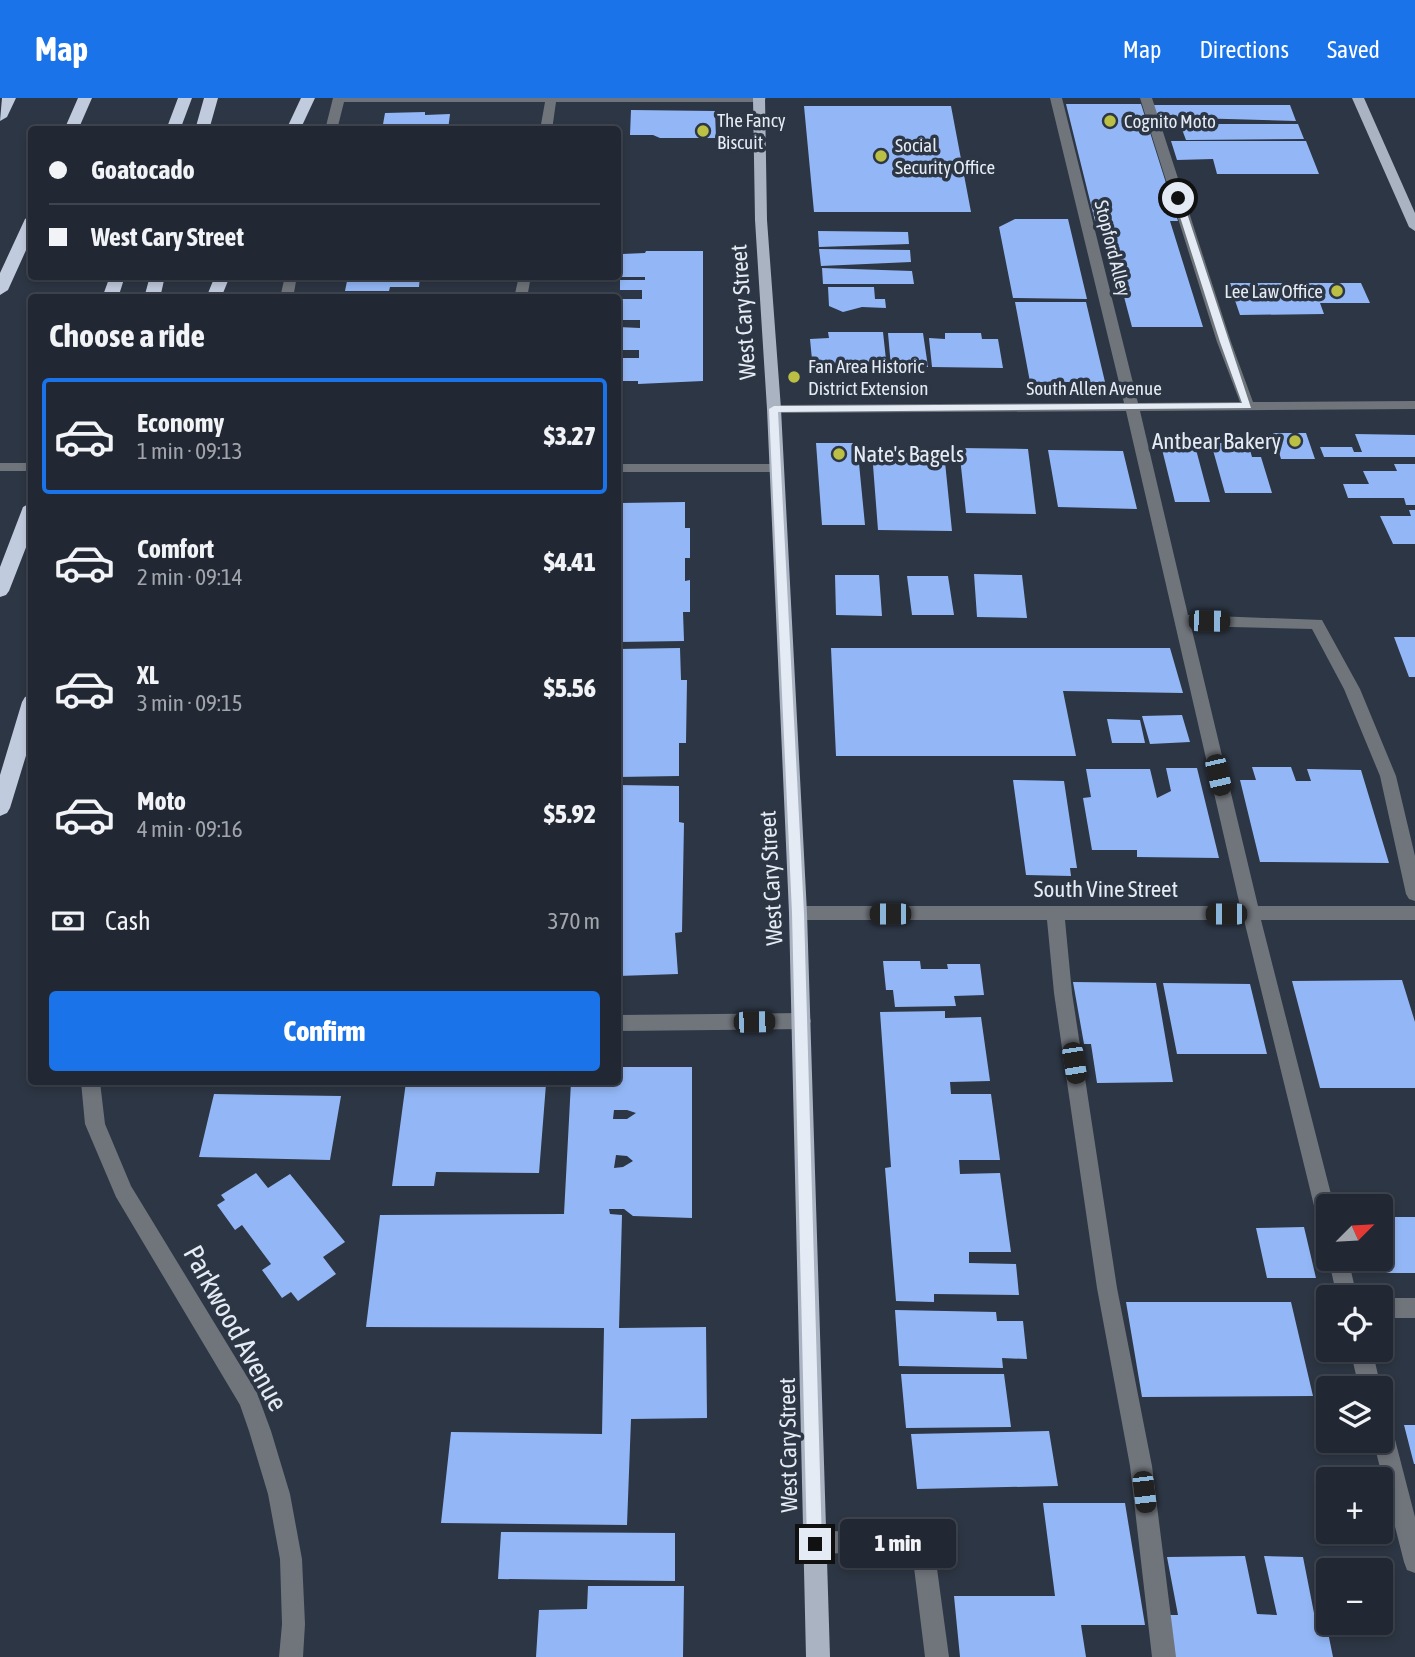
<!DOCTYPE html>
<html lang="en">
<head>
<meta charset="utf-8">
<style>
	body { margin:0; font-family:"Asap Condensed",sans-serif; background:#2a303b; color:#f1f3f6; height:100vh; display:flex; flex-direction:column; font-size:26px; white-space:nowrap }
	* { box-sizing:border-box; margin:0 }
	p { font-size:23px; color:#a2a6ac }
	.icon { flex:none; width:38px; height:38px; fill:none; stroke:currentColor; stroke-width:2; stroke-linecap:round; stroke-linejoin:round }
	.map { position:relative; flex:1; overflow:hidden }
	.details { position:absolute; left:28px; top:196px; width:593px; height:791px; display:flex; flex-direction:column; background:#222833; border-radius:7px; box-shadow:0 4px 10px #0003,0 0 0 2px #3f444e }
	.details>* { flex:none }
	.guide { position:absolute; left:28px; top:28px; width:593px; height:154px; border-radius:7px; box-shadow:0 4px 10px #0003,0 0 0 2px #3f444e; display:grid; align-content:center; height:154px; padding:0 21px; background:#222833 }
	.needle { width:46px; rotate:66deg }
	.buttons { position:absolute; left:1316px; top:1096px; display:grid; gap:14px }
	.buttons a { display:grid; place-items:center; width:77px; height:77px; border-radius:7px; background:#222833; box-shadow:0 4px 10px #0003,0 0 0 2px #3f444e; font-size:35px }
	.end { position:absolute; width:32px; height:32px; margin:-16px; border:9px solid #e5ebf4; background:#111; box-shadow:0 0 0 4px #111 }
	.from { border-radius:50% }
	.bubble { position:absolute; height:49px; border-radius:7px; background:#222833; box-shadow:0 4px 10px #0003,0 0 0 2px #3f444e; font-size:23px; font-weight:800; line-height:49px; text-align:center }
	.car { position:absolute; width:21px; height:42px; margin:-21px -10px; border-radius:9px; box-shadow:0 0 5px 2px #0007; background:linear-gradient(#222 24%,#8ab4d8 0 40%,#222 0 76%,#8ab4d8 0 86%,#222 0) }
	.guide b { display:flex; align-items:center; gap:24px; height:66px; font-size:26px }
	.guide b+b { border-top:2px solid #3f444e }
	.guide i { width:18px; height:18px; background:#f1f3f6 }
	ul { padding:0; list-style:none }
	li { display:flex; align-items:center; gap:21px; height:116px; margin:0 14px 10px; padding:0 7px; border:4px solid transparent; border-radius:7px }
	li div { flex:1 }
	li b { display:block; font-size:26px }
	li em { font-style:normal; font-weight:800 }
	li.current { border-color:#1a73e8 }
	li>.icon { width:63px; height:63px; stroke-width:1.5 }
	h2 { padding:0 21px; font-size:32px; line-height:84px }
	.pay { display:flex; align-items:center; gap:18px; height:77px; padding:0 21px; font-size:26px }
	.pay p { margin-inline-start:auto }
	.primary-button { display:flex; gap:14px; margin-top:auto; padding:14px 21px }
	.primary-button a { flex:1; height:80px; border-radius:7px; background:#1a73e8; color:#fff; font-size:28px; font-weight:800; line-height:80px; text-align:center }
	header { display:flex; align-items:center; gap:42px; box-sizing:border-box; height:98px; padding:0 35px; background:#1a73e8; color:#fff }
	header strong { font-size:33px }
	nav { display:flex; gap:38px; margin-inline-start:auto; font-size:24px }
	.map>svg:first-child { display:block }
</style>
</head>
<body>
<header>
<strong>Map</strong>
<nav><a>Map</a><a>Directions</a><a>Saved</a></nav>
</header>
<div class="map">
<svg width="1415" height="1559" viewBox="0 0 1415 1559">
	<rect width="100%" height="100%" fill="#2d3644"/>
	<!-- building -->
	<path fill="#93b7f6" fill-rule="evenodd" d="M 1066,6 L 1141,6 L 1178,123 L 1170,123 L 1203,229 L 1132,229 L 1104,123 L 1095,123 Z
		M 1153,7 L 1290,7 L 1296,23 L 1156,19 Z
		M 804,8 L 951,8 L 971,114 L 814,114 Z
		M 631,12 L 715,13 L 716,40 L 660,40 L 653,37 L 630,37 Z
		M 425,14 L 425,17 L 450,16 L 448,32 L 382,32 L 385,15 Z
		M 1180,26 L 1298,26 L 1304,41 L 1186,42 Z
		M 1171,43 L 1306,43 L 1319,76 L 1217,76 L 1213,61 L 1177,62 Z
		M 1015,121 L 1068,121 L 1087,201 L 1013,200 L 999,129 Z
		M 818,133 L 908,134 L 909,146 L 819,149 Z
		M 819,151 L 910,152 L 911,164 L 821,168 Z
		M 646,153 L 703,153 L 703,283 L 638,286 L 638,283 L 618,283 L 618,260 L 639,260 L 639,252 L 618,252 L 618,229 L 640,230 L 640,222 L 618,222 L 619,201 L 642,201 L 642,192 L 620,192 L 620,182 L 645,182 L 645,179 L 621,179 L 622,156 L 645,155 Z
		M 822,170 L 912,173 L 914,186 L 823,186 Z
		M 348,178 L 420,178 L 419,189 L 390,189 L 389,193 L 345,193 Z
		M 1229,185 L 1361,185 L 1370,205 L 1320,205 L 1324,216 L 1240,217 Z
		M 828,189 L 874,189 L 875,201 L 885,201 L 886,210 L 862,209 L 843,214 L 829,208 Z
		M 344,196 L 389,196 L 389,200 L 343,200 Z
		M 1015,204 L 1086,204 L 1105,284 L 1030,284 Z
		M 828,234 L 883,234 L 887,271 L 813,272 L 810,241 L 829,240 Z
		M 888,235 L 923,235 L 928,269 L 891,269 Z
		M 945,235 L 981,235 L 982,241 L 998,241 L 1003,270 L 932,269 L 929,240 L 945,241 Z
		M 1273,335 L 1306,335 L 1315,361 L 1281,361 Z
		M 1355,336 L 1415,337 L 1415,359 L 1324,359 L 1320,349 L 1352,349 L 1354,354 L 1362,354 Z
		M 1160,343 L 1194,344 L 1210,404 L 1175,404 Z
		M 816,345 L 857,345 L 865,427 L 822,427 Z
		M 1211,345 L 1248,345 L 1252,359 L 1261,359 L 1272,395 L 1225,395 Z
		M 959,350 L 1028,351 L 1036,416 L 966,415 Z
		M 1048,352 L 1123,353 L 1137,411 L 1058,409 Z
		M 872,354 L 944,354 L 952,433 L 878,432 Z
		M 1394,366 L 1415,366 L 1415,407 L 1406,407 L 1404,400 L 1348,400 L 1343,386 L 1369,386 L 1363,373 L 1397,373 Z
		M 618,402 L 621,402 L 620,405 L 685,404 L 685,430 L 690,430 L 690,460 L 685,460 L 685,483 L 690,482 L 690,514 L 683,514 L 684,543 L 618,544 Z
		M 1409,412 L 1415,412 L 1415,446 L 1393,446 L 1380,418 L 1411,418 Z
		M 974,476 L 1022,477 L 1027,520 L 977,519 Z
		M 835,477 L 879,477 L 882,518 L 836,517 Z
		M 907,478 L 948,478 L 954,517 L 912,517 Z
		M 1394,539 L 1415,539 L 1415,579 L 1409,579 Z
		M 680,550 L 681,582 L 687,582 L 686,645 L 679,645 L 679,678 L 618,679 L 618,551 Z
		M 831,550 L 1170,550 L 1183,595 L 1063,593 L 1076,658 L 836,658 Z
		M 1182,617 L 1190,644 L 1150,646 L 1142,618 Z
		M 1107,621 L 1140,622 L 1145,645 L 1112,645 Z
		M 1252,669 L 1291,669 L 1296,683 L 1311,683 L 1307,671 L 1361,672 L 1389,765 L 1260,764 L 1240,682 L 1256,682 Z
		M 1166,670 L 1197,670 L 1219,760 L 1137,759 L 1137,752 L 1092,752 L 1083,700 L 1091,699 L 1086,671 L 1150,671 L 1157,700 L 1171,693 Z
		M 1013,682 L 1064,683 L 1077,770 L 1070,770 L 1071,778 L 1026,777 Z
		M 618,687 L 679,688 L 679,724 L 684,725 L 682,834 L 675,835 L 678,876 L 618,878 Z
		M 883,863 L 920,863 L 921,871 L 948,871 L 947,866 L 980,866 L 984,897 L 954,898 L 956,908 L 895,909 L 893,892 L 886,892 Z
		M 1402,882 L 1415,924 L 1415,990 L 1320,990 L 1292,883 Z
		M 1073,884 L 1156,885 L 1173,984 L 1097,985 L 1091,946 L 1084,946 Z
		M 1163,885 L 1250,886 L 1267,956 L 1177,956 Z
		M 945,913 L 945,920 L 981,919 L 990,983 L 950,984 L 951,996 L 991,996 L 1000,1062 L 959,1062 L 960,1076 L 1000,1075 L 1011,1154 L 969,1154 L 969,1165 L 1016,1166 L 1019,1197 L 934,1196 L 934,1204 L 896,1203 L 885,1070 L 891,1069 L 880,914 Z
		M 618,969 L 692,969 L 692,1120 L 633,1118 L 624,1111 L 609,1111 L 610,1116 L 622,1117 L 619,1230 L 706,1229 L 707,1320 L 631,1321 L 627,1427 L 441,1425 L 451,1334 L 602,1336 L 604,1230 L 366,1229 L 380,1117 L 564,1116 L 571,984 L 618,984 ZM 614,1012 L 627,1012 L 636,1015 L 627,1021 L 613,1021 ZM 616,1057 L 627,1058 L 633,1063 L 623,1069 L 614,1070 Z
		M 406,984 L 546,986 L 539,1075 L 436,1074 L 434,1088 L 392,1088 Z
		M 214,996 L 341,998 L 330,1062 L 199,1059 Z
		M 256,1075 L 268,1090 L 290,1076 L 345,1144 L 323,1159 L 336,1176 L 298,1203 L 291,1194 L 282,1200 L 262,1172 L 271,1166 L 242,1127 L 235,1132 L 217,1107 L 225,1102 L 221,1097 Z
		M 1381,1119 L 1415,1119 L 1415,1175 L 1366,1175 L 1362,1160 L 1381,1160 Z
		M 1304,1129 L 1316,1180 L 1267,1180 L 1256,1130 Z
		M 1126,1204 L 1291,1204 L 1313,1298 L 1142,1299 Z
		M 895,1212 L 996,1214 L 997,1223 L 1023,1223 L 1027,1261 L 1002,1260 L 1003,1270 L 899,1268 Z
		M 901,1276 L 1004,1276 L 1011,1329 L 906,1330 Z
		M 1404,1327 L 1415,1327 L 1415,1366 L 1414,1366 Z
		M 1049,1333 L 1058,1388 L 917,1391 L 911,1336 Z
		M 1043,1405 L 1125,1405 L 1145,1527 L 1081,1527 L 1086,1559 L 960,1559 L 954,1498 L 1055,1498 Z
		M 501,1434 L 675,1435 L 675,1483 L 498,1481 Z
		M 1245,1458 L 1257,1516 L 1277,1517 L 1264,1458 L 1303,1459 L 1314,1515 L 1324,1515 L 1333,1559 L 1174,1559 L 1167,1517 L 1178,1517 L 1167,1459 Z
		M 588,1488 L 684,1488 L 683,1559 L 536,1559 L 539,1512 L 587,1511 Z"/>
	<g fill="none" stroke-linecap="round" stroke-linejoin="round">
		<!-- minor -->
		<path fill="#70757c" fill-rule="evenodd" d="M 333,0 L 765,0 L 766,1 L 760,4 L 556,4 L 552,32 L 540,32 L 545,4 L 344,4 L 337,32 L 325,32 Z
			M 1050,0 L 1062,0 L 1138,305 L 1240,304 L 1217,244 L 1140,0 L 1152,0 L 1231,244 L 1253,304 L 1415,303 L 1415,311 L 1140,313 L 1188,517 L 1322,522 L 1360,591 L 1396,678 L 1415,758 L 1415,803 L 1409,801 L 1406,796 L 1380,678 L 1344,591 L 1312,531 L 1191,528 L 1258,808 L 1415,808 L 1415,822 L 1261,822 L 1334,1108 L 1328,1108 L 1328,1133 L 1321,1130 L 1318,1124 L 1244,822 L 1065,822 L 1072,895 L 1117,1190 L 1152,1368 L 1176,1559 L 1152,1559 L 1130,1368 L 1097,1190 L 1054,895 L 1047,822 L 798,822 L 792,820 L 789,815 L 792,810 L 798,808 L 1240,808 L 1126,313 L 774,315 L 767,311 L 774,307 L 1124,305 Z
			M 285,178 L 297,178 L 293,200 L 280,200 Z
			M 519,178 L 531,178 L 527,200 L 514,200 Z
			M 0,365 L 32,365 L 32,373 L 0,373 Z
			M 618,366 L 775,366 L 782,370 L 775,374 L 618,374 Z
			M 802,915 L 809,918 L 811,923 L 809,928 L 802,931 L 618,933 L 618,917 Z
			M 81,984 L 100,984 L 105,1026 L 131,1088 L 257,1295 L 271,1333 L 290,1396 L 302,1461 L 305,1526 L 303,1559 L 279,1559 L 282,1526 L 280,1461 L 268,1396 L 249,1333 L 240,1307 L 116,1099 L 85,1026 Z
			M 1328,1159 L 1348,1160 L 1357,1199 L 1337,1199 Z
			M 1381,1200 L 1415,1200 L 1415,1220 L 1381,1220 Z
			M 1350,1251 L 1372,1251 L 1381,1290 L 1359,1290 Z
			M 1381,1319 L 1389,1322 L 1392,1330 L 1415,1419 L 1415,1475 L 1407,1472 L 1404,1464 L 1373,1342 L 1381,1342 Z
			M 922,1430 L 930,1433 L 933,1441 L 949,1559 L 925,1559 L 912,1453 L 815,1456 L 807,1453 L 804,1445 L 807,1437 L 815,1434 Z"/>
		<!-- major -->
		<path fill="#aab3c2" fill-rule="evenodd" d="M 753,0 L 765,0 L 767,122 L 781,311 L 807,815 L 830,1559 L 806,1559 L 789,815 L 767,311 L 755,122 Z
			M 1352,0 L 1364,0 L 1415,115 L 1415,133 L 1409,129 Z"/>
		<!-- highway -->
		<path fill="#c1cbde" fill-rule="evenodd" d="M 2,0 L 16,0 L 7,19 L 0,23 Z
			M 78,0 L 92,0 L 78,32 L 64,32 Z
			M 178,0 L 192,0 L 180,32 L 166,32 Z
			M 204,0 L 218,0 L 209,32 L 195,32 Z
			M 301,0 L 315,0 L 300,32 L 286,32 Z
			M 32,117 L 32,139 L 8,192 L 0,197 L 0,175 L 25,121 Z
			M 110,178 L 125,178 L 118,200 L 102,200 Z
			M 150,178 L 165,178 L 160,200 L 144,200 Z
			M 215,178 L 230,178 L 221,200 L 206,200 Z
			M 32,404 L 32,434 L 9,493 L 6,497 L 0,499 L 0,469 L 23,409 Z
			M 32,597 L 32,638 L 10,710 L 7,715 L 0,718 L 0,677 L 22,604 L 25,599 Z"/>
	</g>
	<!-- route -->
	<path fill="#e5ebf4" d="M 1178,97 L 1182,100 L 1251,310 L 778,314 L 804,815 L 822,1446 L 820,1451 L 815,1453 L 810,1451 L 807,1446 L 792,815 L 769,311 L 774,308 L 1242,305 L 1220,244 L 1174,100 Z"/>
	<!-- markers -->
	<g fill="#bbc044" stroke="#2d3644" stroke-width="2.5">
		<circle cx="1110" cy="23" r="7"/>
		<circle cx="703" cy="33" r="7"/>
		<circle cx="881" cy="58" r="7"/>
		<circle cx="1337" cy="193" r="7"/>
		<circle cx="794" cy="279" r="7"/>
		<circle cx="1295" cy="343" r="7"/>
		<circle cx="839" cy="356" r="7"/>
	</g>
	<g text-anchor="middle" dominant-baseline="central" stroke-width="7" stroke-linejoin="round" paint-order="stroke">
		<!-- far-poi labels -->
		<g font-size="19" fill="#e5ebf4" stroke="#2d3644" text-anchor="start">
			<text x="717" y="22">The Fancy<tspan x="717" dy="22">Biscuit</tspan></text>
			<text x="1124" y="23">Cognito Moto</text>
			<text x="895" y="47">Social<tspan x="895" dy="22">Security Office</tspan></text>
			<text x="1323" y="193" text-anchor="end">Lee Law Office</text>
			<text x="808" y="268">Fan Area Historic<tspan x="808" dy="22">District Extension</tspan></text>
		</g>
		<!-- far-street labels -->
		<g font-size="19" fill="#e5ebf4" stroke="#2d3644">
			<text transform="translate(1113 150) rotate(76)">Stopford Alley</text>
			<text x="1094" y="290">South Allen Avenue</text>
		</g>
		<!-- street labels -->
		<g font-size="23" fill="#e5ebf4" stroke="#2d3644">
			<text transform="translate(743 214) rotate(-94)">West Cary Street</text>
			<text transform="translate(771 780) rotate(-93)">West Cary Street</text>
			<text x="1106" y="791">South Vine Street</text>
			<text transform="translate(788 1347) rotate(-91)">West Cary Street</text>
		</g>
		<!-- poi labels -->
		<g font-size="23" fill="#e5ebf4" stroke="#2d3644" text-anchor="end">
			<text x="1281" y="343">Antbear Bakery</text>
			<text x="853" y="356" text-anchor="start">Nate's Bagels</text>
		</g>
		<!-- near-street labels -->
		<g font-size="28" fill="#e5ebf4" stroke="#2d3644">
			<text transform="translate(236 1230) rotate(61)">Parkwood Avenue</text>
		</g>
	</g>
</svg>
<div class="buttons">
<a><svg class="needle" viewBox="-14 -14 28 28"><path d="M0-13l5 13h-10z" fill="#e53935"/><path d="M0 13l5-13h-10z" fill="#a2a6ac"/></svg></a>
<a><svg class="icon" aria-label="locate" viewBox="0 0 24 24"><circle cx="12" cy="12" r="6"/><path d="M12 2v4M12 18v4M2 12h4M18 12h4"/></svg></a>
<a><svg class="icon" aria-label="layers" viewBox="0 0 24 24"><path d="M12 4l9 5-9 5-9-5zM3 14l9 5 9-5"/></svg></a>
<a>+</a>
<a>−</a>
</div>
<i class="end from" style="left:1178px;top:100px"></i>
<i class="end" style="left:815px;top:1446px"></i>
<div class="bubble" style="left:840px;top:1421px;width:116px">1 min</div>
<i class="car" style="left:1209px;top:523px;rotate:91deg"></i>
<i class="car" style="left:1218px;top:677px;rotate:167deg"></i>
<i class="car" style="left:890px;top:816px;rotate:270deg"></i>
<i class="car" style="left:1226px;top:816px;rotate:270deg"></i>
<i class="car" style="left:754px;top:924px;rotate:89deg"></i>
<i class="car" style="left:1074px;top:965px;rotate:171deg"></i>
<i class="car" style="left:1144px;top:1394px;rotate:173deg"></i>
<div class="guide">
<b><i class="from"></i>Goatocado</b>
<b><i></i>West Cary Street</b>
</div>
<section class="details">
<h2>Choose a ride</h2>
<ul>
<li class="current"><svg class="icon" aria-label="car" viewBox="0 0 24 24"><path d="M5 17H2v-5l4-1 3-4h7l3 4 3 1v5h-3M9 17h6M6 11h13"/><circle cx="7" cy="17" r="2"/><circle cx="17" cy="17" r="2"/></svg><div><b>Economy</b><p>1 min · 09:13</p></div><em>$3.27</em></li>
<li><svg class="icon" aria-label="car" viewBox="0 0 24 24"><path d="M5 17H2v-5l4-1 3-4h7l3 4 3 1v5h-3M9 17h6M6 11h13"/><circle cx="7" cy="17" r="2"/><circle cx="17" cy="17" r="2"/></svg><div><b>Comfort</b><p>2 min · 09:14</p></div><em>$4.41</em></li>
<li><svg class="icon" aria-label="car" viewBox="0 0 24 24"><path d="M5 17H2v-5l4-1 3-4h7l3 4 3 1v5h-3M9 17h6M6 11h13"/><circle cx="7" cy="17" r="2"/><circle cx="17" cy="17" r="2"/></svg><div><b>XL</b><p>3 min · 09:15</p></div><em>$5.56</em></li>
<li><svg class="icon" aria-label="car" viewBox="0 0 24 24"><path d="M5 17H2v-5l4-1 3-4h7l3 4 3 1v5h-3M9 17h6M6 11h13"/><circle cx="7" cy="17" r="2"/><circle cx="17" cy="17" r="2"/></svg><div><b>Moto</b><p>4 min · 09:16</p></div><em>$5.92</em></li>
</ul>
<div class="pay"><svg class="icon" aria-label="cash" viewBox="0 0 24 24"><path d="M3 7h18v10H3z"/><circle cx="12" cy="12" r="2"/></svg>Cash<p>370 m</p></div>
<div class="primary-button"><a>Confirm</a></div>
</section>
</div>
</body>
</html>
